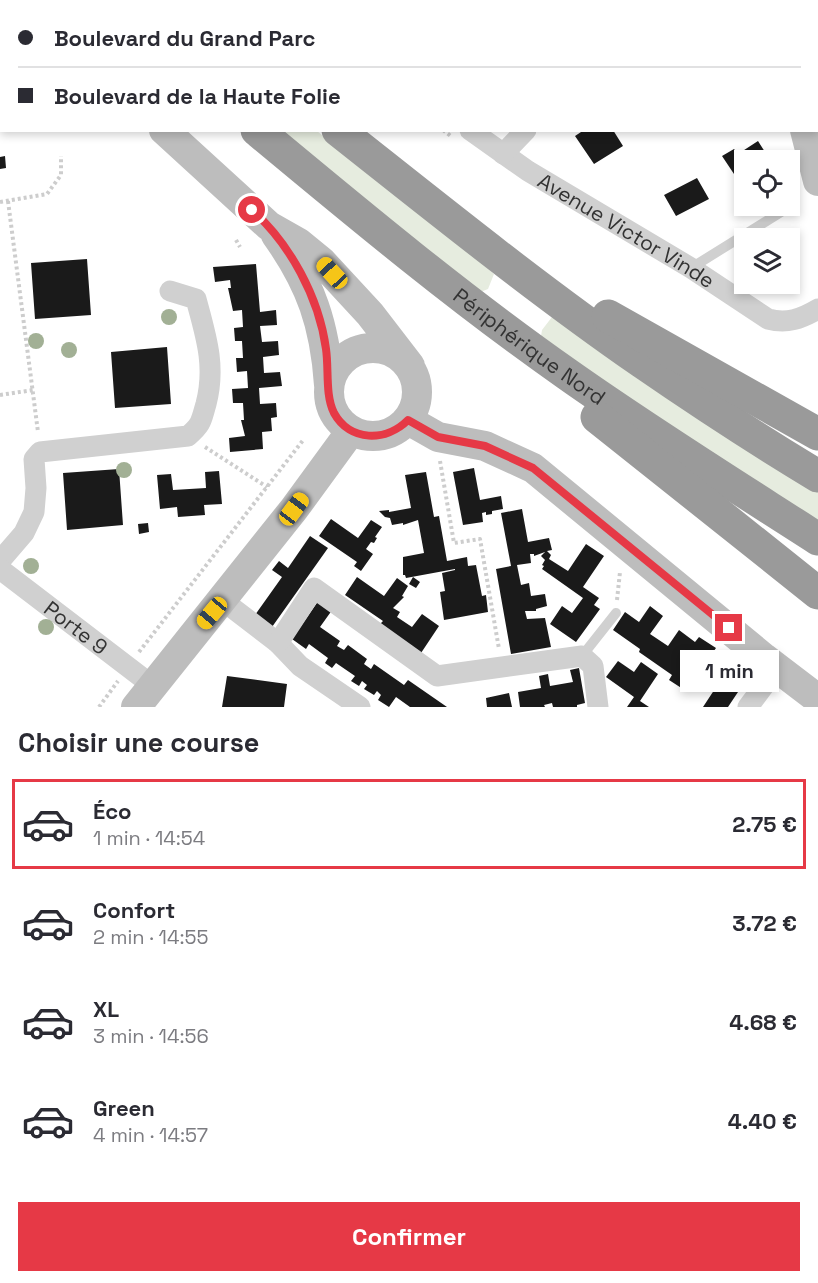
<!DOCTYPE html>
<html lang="fr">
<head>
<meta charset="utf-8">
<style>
	body { margin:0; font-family:"Space Grotesk",sans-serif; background:#f7f7f7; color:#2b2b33; height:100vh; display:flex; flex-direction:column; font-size:22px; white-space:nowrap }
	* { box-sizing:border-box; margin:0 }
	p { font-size:20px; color:#7c7c81 }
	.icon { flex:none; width:33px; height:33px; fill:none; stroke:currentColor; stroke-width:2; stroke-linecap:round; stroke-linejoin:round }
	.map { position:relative; height:707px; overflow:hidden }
	.side { display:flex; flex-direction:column; background:#fff; flex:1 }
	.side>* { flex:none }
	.banner { position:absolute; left:0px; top:0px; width:819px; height:132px; box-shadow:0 3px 9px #0003; display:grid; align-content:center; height:132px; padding:0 18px; background:#fff }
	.fabs { position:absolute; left:734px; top:150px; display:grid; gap:12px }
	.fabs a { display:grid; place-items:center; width:66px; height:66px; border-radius:0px; background:#fff; box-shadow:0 3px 9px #0003; font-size:30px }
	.end { position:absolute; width:27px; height:27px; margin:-14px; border:8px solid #e63946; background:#fff; box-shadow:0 0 0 3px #fff }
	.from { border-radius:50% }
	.bubble { position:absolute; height:42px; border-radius:0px; background:#fff; box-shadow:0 3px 9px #0003; font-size:20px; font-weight:700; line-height:42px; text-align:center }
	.car { position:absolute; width:18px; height:36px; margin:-18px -9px; border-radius:8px; box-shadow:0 0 4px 2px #0007; background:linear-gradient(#f5c518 24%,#345 0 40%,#f5c518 0 76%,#345 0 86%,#f5c518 0) }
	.banner b { display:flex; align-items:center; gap:21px; height:57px; font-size:22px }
	.banner b+b { border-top:2px solid #e1e1e2 }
	.banner i { width:15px; height:15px; background:#2b2b33 }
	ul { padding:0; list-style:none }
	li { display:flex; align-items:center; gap:18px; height:90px; margin:0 12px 9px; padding:0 6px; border:3px solid transparent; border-radius:0px }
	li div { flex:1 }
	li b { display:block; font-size:22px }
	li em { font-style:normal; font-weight:700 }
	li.on { border-color:#e63946 }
	li>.icon { width:54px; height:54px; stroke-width:1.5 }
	h2 { padding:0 18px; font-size:27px; line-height:72px }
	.action { display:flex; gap:12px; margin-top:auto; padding:12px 18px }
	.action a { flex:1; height:69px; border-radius:0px; background:#e63946; color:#fff; font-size:24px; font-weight:700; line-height:69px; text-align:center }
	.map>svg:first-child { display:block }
</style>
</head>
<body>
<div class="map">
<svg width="818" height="707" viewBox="0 0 818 707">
	<rect width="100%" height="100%" fill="#fff"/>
	<!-- green -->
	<path fill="#e6ecdf" d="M 274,131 L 317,131 C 375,180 439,222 494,274 L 488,289 L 478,293 Z
		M 552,317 L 818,490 L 818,523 L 718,462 L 541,336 L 542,330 Z"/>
	<!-- building -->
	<path fill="#1a1a1a" d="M 584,130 L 613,130 L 623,146 L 594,164 L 575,136 Z
		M 758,141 L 770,160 L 744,160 L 744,176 L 738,180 L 722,156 L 734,149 L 738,154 Z
		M 5,156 L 6,168 L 0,169 L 0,157 Z
		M 697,178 L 709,199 L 676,216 L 664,195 Z
		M 87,259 L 91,315 L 35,319 L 31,263 Z
		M 256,264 L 260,312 L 276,310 L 277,325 L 260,326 L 262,342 L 278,341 L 279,355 L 263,357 L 264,373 L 280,372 L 282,386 L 259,388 L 260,404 L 276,403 L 277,417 L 271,418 L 272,431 L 262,432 L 263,449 L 230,452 L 229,438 L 245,436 L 241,420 L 244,420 L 243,403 L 233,403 L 232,389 L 248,388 L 247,371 L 237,372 L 236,358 L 243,358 L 242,341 L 235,341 L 234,328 L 243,327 L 242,310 L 233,311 L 228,288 L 231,288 L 230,280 L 215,282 L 213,267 Z
		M 167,347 L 171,404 L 115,408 L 111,352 Z
		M 474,468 L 480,500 L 501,496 L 503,509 L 492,511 L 492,514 L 486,515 L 486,512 L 482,513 L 483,522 L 463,525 L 453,472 Z
		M 119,469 L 123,525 L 67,530 L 63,473 Z
		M 219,471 L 222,504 L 204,505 L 205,515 L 178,517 L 177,507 L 160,509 L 157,475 L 171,474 L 173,490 L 206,488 L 205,472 Z
		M 426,472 L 434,517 L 439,516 L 447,561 L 467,557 L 468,566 L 476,565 L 482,596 L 486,595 L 488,612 L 444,620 L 440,592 L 445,591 L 442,573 L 455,570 L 455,569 L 406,578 L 405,575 L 403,575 L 403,557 L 424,553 L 418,520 L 403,525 L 403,523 L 392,525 L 390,518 L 385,517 L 379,511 L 389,510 L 389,512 L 411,508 L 405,475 Z
		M 522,509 L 528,542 L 549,538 L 552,550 L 547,551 L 551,555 L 549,559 L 568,571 L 586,544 L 604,556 L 583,587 L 599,598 L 594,605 L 600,609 L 576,642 L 550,624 L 562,606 L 572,613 L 583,598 L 542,569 L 544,566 L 542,565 L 545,560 L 541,556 L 545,552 L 534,556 L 534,554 L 530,554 L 531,563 L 517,565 L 521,585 L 529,583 L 531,596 L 545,594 L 547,606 L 536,609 L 536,611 L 525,611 L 527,619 L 545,618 L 551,647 L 511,654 L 496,569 L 511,566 L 501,513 Z
		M 331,519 L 358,538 L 371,520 L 382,527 L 375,537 L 377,538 L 374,543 L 371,542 L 366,549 L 373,554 L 361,571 L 354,566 L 357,562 L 319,536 Z
		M 148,523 L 149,532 L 139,534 L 138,524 Z
		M 310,536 L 328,548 L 272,627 L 255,615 L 282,577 L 272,570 L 279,561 L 288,568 Z
		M 357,577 L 384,596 L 397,578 L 408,586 L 402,596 L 404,597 L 393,608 L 400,612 L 397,617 L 412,627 L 422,614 L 439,626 L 421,653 L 380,624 L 383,621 L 345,595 Z
		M 413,577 L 420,582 L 416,588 L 409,584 Z
		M 321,597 L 335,606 L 320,627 L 340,641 L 337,646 L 344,650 L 348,645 L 367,659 L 364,664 L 371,669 L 374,664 L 404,685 L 408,680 L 447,707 L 410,707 L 396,697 L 389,707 L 378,700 L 381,695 L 377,691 L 374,695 L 364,689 L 367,685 L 362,681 L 359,686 L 351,681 L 355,676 L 336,663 L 332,668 L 325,663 L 328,658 L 309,644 L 306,649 L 292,639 Z
		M 650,606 L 663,616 L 650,634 L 668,646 L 679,630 L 695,642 L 699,637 L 716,648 L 686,691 L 669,680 L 672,675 L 639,652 L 640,649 L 613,630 L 625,612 L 639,622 Z
		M 618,661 L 634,672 L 641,662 L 658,674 L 640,701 L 649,707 L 627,707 L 634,697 L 606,677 Z
		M 579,668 L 585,703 L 577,705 L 577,707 L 553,707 L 552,703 L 544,705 L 545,707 L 520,707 L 518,692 L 541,688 L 539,676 L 548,674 L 550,686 L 573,682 L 570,670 Z
		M 728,669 L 746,680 L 728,707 L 703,707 Z
		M 227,676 L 287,684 L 284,707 L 222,707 Z
		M 509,693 L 512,707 L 487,707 L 486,698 Z"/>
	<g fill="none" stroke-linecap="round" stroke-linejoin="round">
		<!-- path -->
		<path stroke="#cdcdcd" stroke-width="4" stroke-dasharray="3 3" stroke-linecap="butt" d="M 265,0 L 267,2
			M 590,2 L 592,0
			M 443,130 L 452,137
			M 8,201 L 38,432
			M 0,202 L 47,194 L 61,175 L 61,156
			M 236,240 L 240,247
			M 0,395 L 33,390
			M 205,447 L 267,487
			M 440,461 L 454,543 L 480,539 L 499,649
			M 617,600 L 620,572
			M 139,652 L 304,439
			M 99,707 L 118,681"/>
		<!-- lane -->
		<path stroke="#d0d0d0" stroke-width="10" d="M 499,0 L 501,2
			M 691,268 L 781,212
			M 582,656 L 616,613"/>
		<!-- street -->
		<g stroke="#d0d0d0" stroke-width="21">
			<path d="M 292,0 L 294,2"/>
			<path d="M 664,2 L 665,0"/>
			<path id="s1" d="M 470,130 L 528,171 L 691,268 L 768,319 C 787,324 801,319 818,309"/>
			<path d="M 503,154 L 526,130"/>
			<path d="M 0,561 L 24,533 L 34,512 L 36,488 L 34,459 L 40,452 L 188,436 C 202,424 201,421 206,404 C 216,366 206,336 196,299 L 170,291"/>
			<path id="s2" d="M 0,569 L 153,686"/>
			<path d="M 222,600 L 278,643 L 300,666 L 360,707"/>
			<path d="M 278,643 L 314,588 L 437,676 L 582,656 L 593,666 L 598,707"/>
			<path d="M 748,707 L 777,668"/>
		</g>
		<!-- secondary -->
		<path stroke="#bdbdbd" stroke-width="30" d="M 22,0 L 23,2
			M 796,2 L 797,0
			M 164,130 L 269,226 L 299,243 L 321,261 L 370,314 L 410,366
			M 805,130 L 818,181
			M 276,235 C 311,284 325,325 329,385
			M329 392a44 44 0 1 1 88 0a44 44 0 1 1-88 0Z
			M 408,420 L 438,437 L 485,446 L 533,468 L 764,658 L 818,699
			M 136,707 L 294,509 L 351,431"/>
		<!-- highway -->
		<g stroke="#9a9a9a" stroke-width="33">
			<path d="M 110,0 L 112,2"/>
			<path d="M 183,0 L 184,2"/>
			<path id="s3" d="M 257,130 C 358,214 460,299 567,374 C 649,432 734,485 818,539"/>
			<path d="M 338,130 C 438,209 538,290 642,362 C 700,402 758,440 818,476"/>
			<path d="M 608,316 L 818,434"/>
			<path d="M 597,417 L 818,593"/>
		</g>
	</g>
	<!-- trees -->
	<g fill="#a2b095">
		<circle cx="169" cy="317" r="8"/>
		<circle cx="36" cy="341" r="8"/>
		<circle cx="69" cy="350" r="8"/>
		<circle cx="124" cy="470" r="8"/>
		<circle cx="31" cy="566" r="8"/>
		<circle cx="46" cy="627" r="8"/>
	</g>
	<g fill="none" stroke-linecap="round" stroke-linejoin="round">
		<!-- route -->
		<path stroke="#e63946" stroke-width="8" d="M 252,210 C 290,244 319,297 326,349 C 329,369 325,395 334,413 C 350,442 386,442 408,420 L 438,437 L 485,446 L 533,468 L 729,628"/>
	</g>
	<g text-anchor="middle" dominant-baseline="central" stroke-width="6" stroke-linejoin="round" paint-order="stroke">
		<!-- street labels -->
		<g font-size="21" fill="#333" stroke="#fff">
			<text stroke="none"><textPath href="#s1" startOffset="186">Avenue Victor Vinde</textPath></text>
			<text stroke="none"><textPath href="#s3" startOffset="348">Périphérique Nord</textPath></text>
			<text stroke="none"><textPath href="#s2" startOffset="96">Porte 9</textPath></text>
		</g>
	</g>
</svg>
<div class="fabs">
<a><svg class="icon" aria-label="locate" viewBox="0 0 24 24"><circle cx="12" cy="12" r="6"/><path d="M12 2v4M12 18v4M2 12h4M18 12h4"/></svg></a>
<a><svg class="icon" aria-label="layers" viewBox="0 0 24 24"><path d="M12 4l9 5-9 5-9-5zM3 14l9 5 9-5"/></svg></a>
</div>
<i class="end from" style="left:252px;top:210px"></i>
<i class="end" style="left:729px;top:628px"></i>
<div class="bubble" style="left:680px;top:650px;width:99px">1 min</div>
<i class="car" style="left:332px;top:273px;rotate:317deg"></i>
<i class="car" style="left:294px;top:509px;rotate:37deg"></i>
<i class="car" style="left:212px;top:613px;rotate:220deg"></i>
<div class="banner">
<b><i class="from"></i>Boulevard du Grand Parc</b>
<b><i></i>Boulevard de la Haute Folie</b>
</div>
</div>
<section class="side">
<h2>Choisir une course</h2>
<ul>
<li class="on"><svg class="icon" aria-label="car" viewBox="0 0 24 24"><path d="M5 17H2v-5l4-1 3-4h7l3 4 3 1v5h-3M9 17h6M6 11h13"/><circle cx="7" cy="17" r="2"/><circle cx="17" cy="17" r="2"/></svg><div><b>Éco</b><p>1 min · 14:54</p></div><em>2.75 €</em></li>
<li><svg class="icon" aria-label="car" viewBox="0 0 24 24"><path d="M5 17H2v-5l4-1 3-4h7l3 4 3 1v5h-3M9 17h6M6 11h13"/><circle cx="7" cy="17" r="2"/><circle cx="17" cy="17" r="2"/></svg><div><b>Confort</b><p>2 min · 14:55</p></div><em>3.72 €</em></li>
<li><svg class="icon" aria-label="car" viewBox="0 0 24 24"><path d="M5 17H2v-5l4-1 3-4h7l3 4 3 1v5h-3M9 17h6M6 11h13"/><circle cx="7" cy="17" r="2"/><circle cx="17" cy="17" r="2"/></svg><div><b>XL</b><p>3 min · 14:56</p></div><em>4.68 €</em></li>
<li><svg class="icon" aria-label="car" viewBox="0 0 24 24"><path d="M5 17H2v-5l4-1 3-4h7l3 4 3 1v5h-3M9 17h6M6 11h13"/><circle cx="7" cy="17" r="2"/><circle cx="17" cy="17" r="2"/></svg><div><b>Green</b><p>4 min · 14:57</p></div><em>4.40 €</em></li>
</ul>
<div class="action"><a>Confirmer</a></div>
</section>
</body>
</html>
